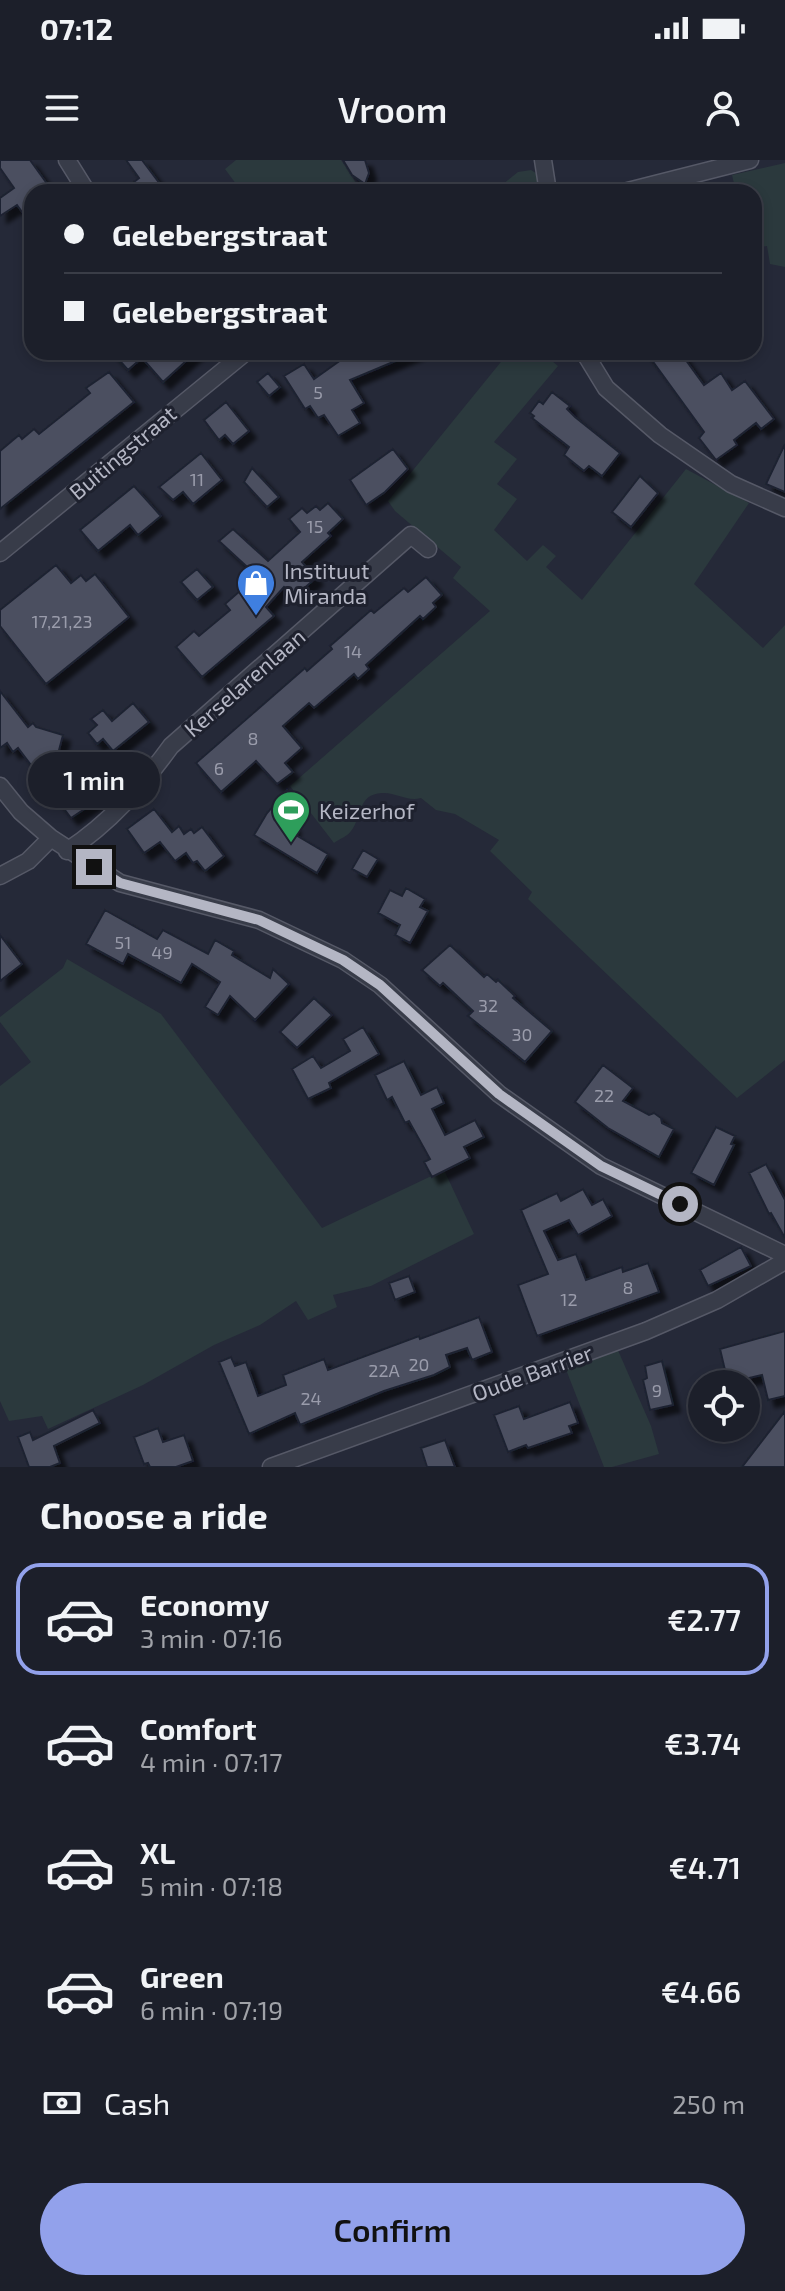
<!DOCTYPE html>
<html lang="en">
<head>
<meta charset="utf-8">
<style>
	body { margin:0; font-family:"Exo 2",sans-serif; background:#292c36; color:#f1f3f6; height:100vh; display:flex; flex-direction:column; font-size:30px; white-space:nowrap }
	* { box-sizing:border-box; margin:0 }
	p { font-size:26px; color:#a0a2a8 }
	.icon { flex:none; width:44px; height:44px; fill:none; stroke:currentColor; stroke-width:2; stroke-linecap:round; stroke-linejoin:round }
	.map { position:relative; height:1307px; overflow:hidden }
	.details { display:flex; flex-direction:column; background:#1c1f2a; flex:1 }
	.details>* { flex:none }
	.hud { position:absolute; left:24px; top:24px; width:738px; height:176px; border-radius:24px; box-shadow:0 4px 12px #0003,0 0 0 2px #3a3d47; display:grid; align-content:center; height:176px; padding:0 40px; background:#1c1f2a }
	.buttons { position:absolute; left:688px; top:1210px; display:grid; gap:16px }
	.buttons a { display:grid; place-items:center; width:72px; height:72px; border-radius:50%; background:#1c1f2a; box-shadow:0 4px 12px #0003,0 0 0 2px #3a3d47; font-size:40px }
	.end { position:absolute; width:36px; height:36px; margin:-18px; border:10px solid #b4b6c4; background:#111; box-shadow:0 0 0 4px #111 }
	.from { border-radius:50% }
	.bubble { position:absolute; height:56px; border-radius:28px; background:#1c1f2a; box-shadow:0 4px 12px #0003,0 0 0 2px #3a3d47; font-size:26px; font-weight:600; line-height:56px; text-align:center }
	.hud b { display:flex; align-items:center; gap:28px; height:76px; font-size:30px }
	.hud b+b { border-top:2px solid #3a3d47 }
	.hud i { width:20px; height:20px; background:#f1f3f6 }
	ul { padding:0; list-style:none }
	li { display:flex; align-items:center; gap:24px; height:112px; margin:0 16px 12px; padding:0 24px; border:4px solid transparent; border-radius:24px }
	li div { flex:1 }
	li b { display:block; font-size:30px }
	li em { font-style:normal; font-weight:600 }
	li.active { border-color:#92a1eb }
	li>.icon { width:72px; height:72px; stroke-width:1.5 }
	h2 { padding:0 40px; font-size:36px; line-height:96px }
	.pay { display:flex; align-items:center; gap:20px; height:88px; padding:0 40px; font-size:30px }
	.pay p { margin-inline-start:auto }
	.button { display:flex; gap:16px; margin-top:auto; padding:16px 40px }
	.button a { flex:1; height:92px; border-radius:48px; background:#92a1eb; color:#111; font-size:32px; font-weight:600; line-height:92px; text-align:center }
	.status { display:flex; justify-content:space-between; align-items:center; height:56px; padding:0 40px; background:#1c1f2a; direction:ltr }
	.status svg { height:22px; fill:currentColor }
	header { display:flex; justify-content:space-between; align-items:center; height:104px; padding:0 40px; background:#1c1f2a; font-size:36px; font-weight:600 }
	.map>svg:first-child { display:block }
</style>
</head>
<body>
<div class="status"><b>07:12</b><svg viewBox="0 0 49 12"><path d="M0 12V9h3v3zM5 12V6h3v6zM10 12V3h3v9zM15 12V0h3v12zM26 1h20v11H26zM47 4h2v5h-2z"/></svg></div>
<header><svg class="icon" aria-label="menu" viewBox="0 0 24 24"><path d="M4 6h16M4 12h16M4 18h16"/></svg>Vroom<svg class="icon" aria-label="person" viewBox="0 0 24 24"><circle cx="12" cy="8" r="4"/><path d="M4 21q1-7 8-7t8 7"/></svg></header>
<div class="map">
<svg width="785" height="1307" viewBox="0 0 785 1307">
	<defs>
		<filter id="shadow"><feDropShadow dx="7" dy="7" stdDeviation="2" flood-color="#0009"/></filter>
	</defs>
	<rect width="100%" height="100%" fill="#252938"/>
	<!-- green -->
	<path fill="#2b393d" d="M 236,0 L 341,0 L 362,32 L 242,32 L 225,9 Z
		M 785,3 L 785,107 L 770,104 L 767,86 L 754,88 L 754,32 L 736,32 L 732,15 Z
		M 531,10 L 539,15 L 538,32 L 493,32 L 518,12 Z
		M 509,192 L 541,192 L 558,206 L 494,282 L 517,299 L 497,324 L 517,339 L 494,370 L 527,401 L 543,385 L 556,396 L 546,407 L 582,440 L 686,309 L 749,343 L 694,424 L 763,488 L 785,465 L 785,900 L 737,938 L 528,739 L 532,732 L 490,691 L 499,680 L 455,654 L 436,650 L 421,638 C 407,642 396,632 382,633 C 357,634 362,658 351,671 C 348,676 339,679 334,683 L 290,626 L 490,451 L 453,418 L 461,407 L 395,351 L 388,341 Z
		M 67,799 L 161,854 L 322,1068 L 444,1010 L 474,1074 L 371,1126 L 333,1135 L 337,1147 L 308,1160 L 296,1141 L 260,1165 L 214,1185 L 143,1225 L 48,1269 L 42,1256 L 9,1261 L 0,1241 L 0,926 L 31,902 L 0,862 L 0,857 L 63,808 Z
		M 617,1188 L 651,1266 L 659,1294 L 612,1307 L 604,1307 L 565,1207 Z"/>
	<!-- building -->
	<path fill="#4b4f61" stroke="#1f2330" stroke-width="2" filter="url(#shadow)" d="M 0,0 L 30,0 L 53,32 L 32,32 L 32,66 L 17,45 L 0,56 L 0,38 L 14,28 L 0,8 Z
		M 126,0 L 142,0 L 166,32 L 121,32 L 139,18 Z
		M 343,0 L 365,0 L 369,13 L 365,24 L 352,15 Z
		M 112,192 L 196,192 L 163,222 L 142,198 L 128,210 Z
		M 338,192 L 417,192 L 350,220 L 364,243 L 352,250 L 360,263 L 338,276 L 324,255 L 318,258 L 310,246 L 305,249 L 284,216 L 304,204 L 314,219 L 341,200 Z
		M 646,192 L 680,192 L 704,225 L 721,213 L 732,230 L 745,221 L 774,259 L 761,269 L 756,263 L 734,280 L 737,285 L 716,300 L 699,278 L 704,272 Z
		M 109,212 L 134,242 L 0,349 L 0,291 L 19,275 L 22,279 L 34,269 L 39,274 L 90,233 L 86,228 Z
		M 268,213 L 280,227 L 269,236 L 257,222 Z
		M 552,232 L 570,246 L 567,249 L 575,257 L 620,293 L 602,316 L 589,306 L 584,311 L 564,295 L 569,287 L 532,258 L 534,256 L 530,253 L 539,241 L 543,244 Z
		M 226,242 L 249,271 L 233,284 L 225,275 L 219,280 L 204,260 Z
		M 785,284 L 785,332 L 766,324 Z
		M 393,289 L 408,309 L 385,332 L 366,345 L 350,320 Z
		M 201,293 L 222,320 L 193,344 L 183,332 L 173,340 L 159,327 Z
		M 252,308 L 279,337 L 267,347 L 244,322 Z
		M 640,316 L 658,333 L 631,367 L 612,352 Z
		M 134,326 L 161,356 L 138,375 L 130,365 L 98,391 L 80,370 Z
		M 328,343 L 343,359 L 328,373 L 331,376 L 302,402 L 316,418 L 294,437 L 284,427 L 266,447 L 274,456 L 202,517 L 176,487 L 194,471 L 199,476 L 230,450 L 225,444 L 257,416 L 219,381 L 233,369 L 268,401 L 300,372 L 289,359 L 302,348 L 307,353 L 316,346 L 320,350 Z
		M 56,405 L 71,423 L 81,415 L 86,421 L 95,414 L 129,457 L 46,524 L 0,466 L 0,450 Z
		M 197,409 L 213,427 L 197,440 L 181,422 Z
		M 426,417 L 442,435 L 433,443 L 436,447 L 423,459 L 420,456 L 376,496 L 366,505 L 369,509 L 358,519 L 354,514 L 314,548 L 309,543 L 283,566 L 302,588 L 285,603 L 293,612 L 277,624 L 256,601 L 221,632 L 196,603 L 305,508 L 307,511 L 332,489 L 330,486 L 371,450 L 374,453 L 404,428 L 408,432 Z
		M 0,531 L 28,567 L 33,563 L 36,567 L 63,575 L 58,594 L 81,625 L 85,622 L 98,640 L 71,658 L 18,588 L 13,592 L 7,583 L 0,588 Z
		M 133,543 L 149,562 L 113,591 L 103,579 L 97,584 L 88,573 L 97,565 L 91,559 L 103,550 L 112,561 Z
		M 287,630 L 299,644 L 284,660 L 294,666 L 291,672 L 328,694 L 317,713 L 254,675 L 267,653 Z
		M 154,649 L 172,672 L 179,666 L 184,674 L 191,669 L 194,673 L 202,667 L 224,696 L 205,711 L 197,701 L 193,703 L 186,693 L 175,701 L 160,682 L 144,693 L 127,669 Z
		M 363,690 L 378,699 L 367,717 L 352,709 Z
		M 406,728 L 425,739 L 420,747 L 428,751 L 410,783 L 395,775 L 400,765 L 378,753 L 390,730 L 402,736 Z
		M 105,750 L 157,779 L 163,770 L 208,794 L 215,780 L 234,791 L 232,795 L 270,818 L 273,809 L 289,824 L 255,860 L 230,836 L 218,855 L 205,847 L 220,822 L 192,804 L 181,823 L 128,794 L 123,804 L 86,784 Z
		M 0,775 L 22,804 L 0,821 Z
		M 450,785 L 484,817 L 487,814 L 496,822 L 498,820 L 515,836 L 513,838 L 552,871 L 525,902 L 468,856 L 473,851 L 443,823 L 440,826 L 422,810 Z
		M 314,838 L 332,855 L 297,888 L 280,872 Z
		M 363,867 L 379,894 L 329,923 L 331,928 L 308,939 L 292,909 L 313,896 L 321,908 L 350,891 L 343,879 Z
		M 404,901 L 421,935 L 437,927 L 444,943 L 432,949 L 445,975 L 475,960 L 484,977 L 464,987 L 470,998 L 432,1017 L 424,1002 L 430,999 L 409,961 L 405,963 L 392,937 L 387,940 L 375,915 Z
		M 603,905 L 633,928 L 623,941 L 649,955 L 654,953 L 661,958 L 662,963 L 674,969 L 659,997 L 608,968 L 575,942 Z
		M 716,967 L 735,976 L 731,984 L 734,985 L 714,1025 L 691,1013 Z
		M 766,1004 L 785,1040 L 785,1078 L 771,1053 L 769,1054 L 749,1013 Z
		M 583,1029 L 592,1045 L 603,1039 L 612,1056 L 578,1075 L 569,1060 L 544,1071 L 558,1100 L 576,1094 L 586,1120 L 622,1107 L 623,1112 L 648,1103 L 659,1132 L 537,1176 L 518,1125 L 548,1114 L 521,1050 L 557,1033 L 561,1041 Z
		M 741,1087 L 751,1106 L 708,1126 L 700,1110 Z
		M 409,1116 L 415,1132 L 395,1140 L 389,1123 Z
		M 479,1157 L 492,1192 L 472,1200 L 467,1188 L 446,1195 L 450,1207 L 434,1215 L 384,1231 L 300,1265 L 295,1253 L 249,1274 L 219,1202 L 231,1197 L 235,1206 L 246,1202 L 258,1236 L 286,1225 L 283,1215 L 324,1199 L 328,1210 L 419,1176 L 420,1179 Z
		M 785,1171 L 785,1236 L 768,1240 L 762,1215 L 728,1223 L 720,1189 Z
		M 662,1201 L 673,1245 L 650,1250 L 643,1220 L 647,1218 L 645,1206 Z
		M 570,1242 L 578,1263 L 569,1266 L 572,1273 L 528,1288 L 526,1285 L 508,1292 L 494,1255 L 519,1246 L 524,1259 Z
		M 93,1250 L 100,1263 L 54,1286 L 60,1303 L 50,1307 L 29,1307 L 18,1277 L 30,1272 L 33,1280 Z
		M 785,1251 L 785,1307 L 742,1307 Z
		M 158,1268 L 163,1282 L 184,1275 L 193,1301 L 176,1307 L 150,1307 L 148,1303 L 144,1304 L 134,1277 Z
		M 445,1280 L 455,1307 L 427,1307 L 421,1288 Z"/>
	<g fill="none" stroke-linecap="round" stroke-linejoin="round">
		<!-- minor casing -->
		<g stroke="#565967" stroke-width="19">
			<path id="minor" d="M 67,0 L 87,32
				M 543,0 L 548,32
				M 624,32 L 750,0
				M 584,192 L 606,228 L 660,275 L 731,324 L 785,348
				M 0,393 L 246,192
				M 0,626 L 21,652 L 51,678 L 120,723 L 259,760 L 343,800 L 380,825 L 499,934 L 601,1006 L 785,1095
				M 67,691 C 110,663 141,627 171,586 L 411,375 L 428,389
				M 0,716 L 28,701 L 51,678
				M 271,1307 L 646,1171 L 717,1140 L 785,1101"/>
		</g>
		<!-- minor -->
		<use href="#minor" stroke="#383c49" stroke-width="16"/>
	</g>
	<g fill="none" stroke-linecap="round" stroke-linejoin="round">
		<!-- route -->
		<path stroke="#b4b6c4" stroke-width="10" d="M 94,707 L 120,723 L 259,760 L 343,800 L 380,825 L 499,934 L 601,1006 L 680,1044"/>
	</g>
	<!-- icons -->
	<defs>
		<g id="shop-pin" transform="scale(2)"><path d="M0 17L-7.5 6A9.5 9.5 0 1 1 7.5 6Z" fill="#3f7fe0" stroke="#1e212e"/><path d="M-5-2.5h2.3a2.7 3.5 0 0 1 5.4 0H5L5.5 6h-11ZM-1.5-2.5h3a1.5 2.3 0 0 0-3 0Z" fill="#fff"/></g>
		<g id="stadium-pin" transform="scale(2)"><path d="M0 17L-7.5 6A9.5 9.5 0 1 1 7.5 6Z" fill="#2e9e5b" stroke="#1e212e"/><path d="M0-5a6.5 5 0 1 0 0 10a6.5 5 0 1 0 0-10ZM-3.5-1.8h7v3.6h-7Z" fill="#fff"/></g>
	</defs>
	<g fill-rule="evenodd">
		<use href="#shop-pin" x="256" y="423"/>
		<use href="#stadium-pin" x="291" y="650"/>
	</g>
	<g text-anchor="middle" dominant-baseline="central" stroke-width="6" stroke-linejoin="round" paint-order="stroke">
		<!-- number labels -->
		<g font-size="18" fill="#9a9cab">
			<text x="318" y="232">5</text>
			<text x="197" y="319">11</text>
			<text x="315" y="366">15</text>
			<text x="62" y="461">17,21,23</text>
			<text x="353" y="491">14</text>
			<text x="253" y="578">8</text>
			<text x="219" y="608">6</text>
			<text x="123" y="782">51</text>
			<text x="162" y="792">49</text>
			<text x="488" y="845">32</text>
			<text x="522" y="874">30</text>
			<text x="604" y="935">22</text>
			<text x="628" y="1127">8</text>
			<text x="569" y="1139">12</text>
			<text x="419" y="1204">20</text>
			<text x="384" y="1210">22A</text>
			<text x="657" y="1230">9</text>
			<text x="311" y="1238">24</text>
		</g>
		<!-- street labels -->
		<g font-size="22" fill="#b4b6c4" stroke="#1e212e">
			<text transform="translate(122 292) rotate(-40)">Buitingstraat</text>
			<text transform="translate(244 522) rotate(-41)">Kerselarenlaan</text>
			<text transform="translate(532 1212) rotate(-20)">Oude Barrier</text>
		</g>
		<!-- poi labels -->
		<g font-size="22" fill="#b4b6c4" stroke="#1e212e" text-anchor="start">
			<text x="284" y="410">Instituut<tspan x="284" dy="25">Miranda</tspan></text>
			<text x="319" y="650">Keizerhof</text>
		</g>
	</g>
</svg>
<div class="buttons">
<a><svg class="icon" aria-label="locate" viewBox="0 0 24 24"><circle cx="12" cy="12" r="6"/><path d="M12 2v4M12 18v4M2 12h4M18 12h4"/></svg></a>
</div>
<i class="end from" style="left:680px;top:1044px"></i>
<i class="end" style="left:94px;top:707px"></i>
<div class="bubble" style="left:28px;top:592px;width:132px">1 min</div>
<div class="hud">
<b><i class="from"></i>Gelebergstraat</b>
<b><i></i>Gelebergstraat</b>
</div>
</div>
<section class="details">
<h2>Choose a ride</h2>
<ul>
<li class="active"><svg class="icon" aria-label="car" viewBox="0 0 24 24"><path d="M5 17H2v-5l4-1 3-4h7l3 4 3 1v5h-3M9 17h6M6 11h13"/><circle cx="7" cy="17" r="2"/><circle cx="17" cy="17" r="2"/></svg><div><b>Economy</b><p>3 min · 07:16</p></div><em>€2.77</em></li>
<li><svg class="icon" aria-label="car" viewBox="0 0 24 24"><path d="M5 17H2v-5l4-1 3-4h7l3 4 3 1v5h-3M9 17h6M6 11h13"/><circle cx="7" cy="17" r="2"/><circle cx="17" cy="17" r="2"/></svg><div><b>Comfort</b><p>4 min · 07:17</p></div><em>€3.74</em></li>
<li><svg class="icon" aria-label="car" viewBox="0 0 24 24"><path d="M5 17H2v-5l4-1 3-4h7l3 4 3 1v5h-3M9 17h6M6 11h13"/><circle cx="7" cy="17" r="2"/><circle cx="17" cy="17" r="2"/></svg><div><b>XL</b><p>5 min · 07:18</p></div><em>€4.71</em></li>
<li><svg class="icon" aria-label="car" viewBox="0 0 24 24"><path d="M5 17H2v-5l4-1 3-4h7l3 4 3 1v5h-3M9 17h6M6 11h13"/><circle cx="7" cy="17" r="2"/><circle cx="17" cy="17" r="2"/></svg><div><b>Green</b><p>6 min · 07:19</p></div><em>€4.66</em></li>
</ul>
<div class="pay"><svg class="icon" aria-label="cash" viewBox="0 0 24 24"><path d="M3 7h18v10H3z"/><circle cx="12" cy="12" r="2"/></svg>Cash<p>250 m</p></div>
<div class="button"><a>Confirm</a></div>
</section>
</body>
</html>
